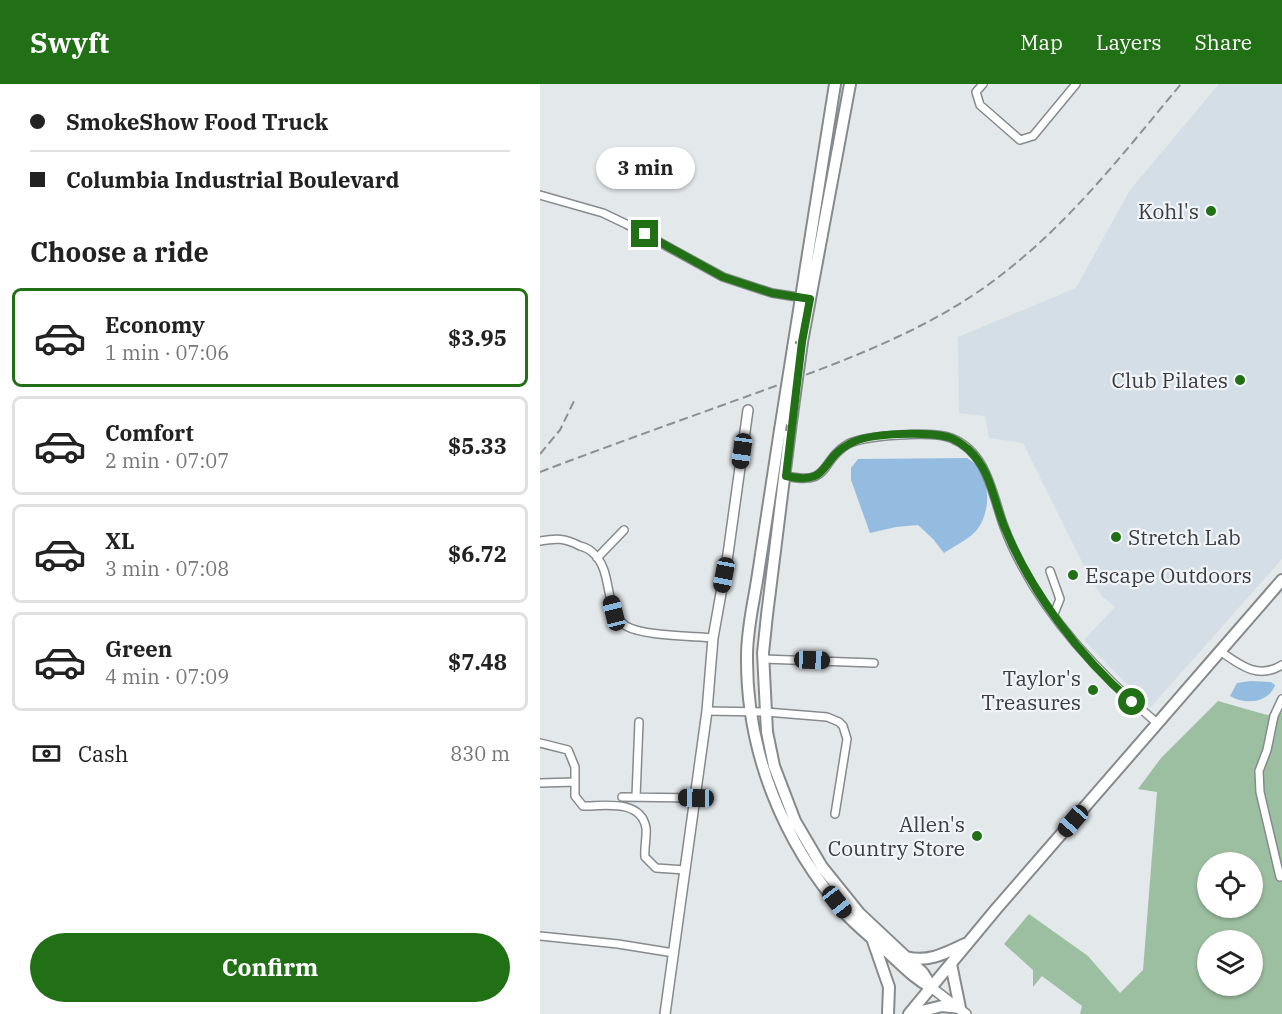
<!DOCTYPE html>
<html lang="en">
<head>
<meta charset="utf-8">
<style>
	body { margin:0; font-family:"IBM Plex Serif",serif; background:#f2f2f2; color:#222; height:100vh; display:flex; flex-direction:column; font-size:22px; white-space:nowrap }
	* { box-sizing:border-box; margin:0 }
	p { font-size:20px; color:#767676 }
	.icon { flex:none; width:33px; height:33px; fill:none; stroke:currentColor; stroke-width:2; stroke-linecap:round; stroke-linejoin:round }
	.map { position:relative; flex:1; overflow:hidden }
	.side { display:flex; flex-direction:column; background:#fff; width:540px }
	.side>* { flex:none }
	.top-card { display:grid; align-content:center; height:132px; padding:0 30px; background:#fff }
	.fabs { position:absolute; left:657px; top:768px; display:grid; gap:12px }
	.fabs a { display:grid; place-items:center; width:66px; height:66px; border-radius:50%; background:#fff; box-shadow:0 2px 4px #0004; font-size:30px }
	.end { position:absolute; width:27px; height:27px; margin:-14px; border:8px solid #227016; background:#fff; box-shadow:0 0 0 3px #fff }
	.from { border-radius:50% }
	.bubble { position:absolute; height:42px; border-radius:21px; background:#fff; box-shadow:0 2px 4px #0004; font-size:20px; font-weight:700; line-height:42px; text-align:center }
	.car { position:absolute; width:18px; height:36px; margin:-18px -9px; border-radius:8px; box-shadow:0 0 4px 2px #0007; background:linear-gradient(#222 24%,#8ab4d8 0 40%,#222 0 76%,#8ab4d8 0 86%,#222 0) }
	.top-card b { display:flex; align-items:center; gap:21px; height:57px; font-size:22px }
	.top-card b+b { border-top:2px solid #e0e0e0 }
	.top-card i { width:15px; height:15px; background:#222 }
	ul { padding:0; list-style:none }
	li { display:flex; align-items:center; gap:18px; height:99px; margin:0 12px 9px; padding:0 18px; border:3px solid #e0e0e0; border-radius:9px }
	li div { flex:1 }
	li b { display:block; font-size:22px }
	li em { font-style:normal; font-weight:700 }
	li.selected { border-color:#227016 }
	li>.icon { width:54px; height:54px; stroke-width:1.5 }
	h2 { padding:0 30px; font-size:27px; line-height:72px }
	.pay { display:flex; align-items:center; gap:15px; height:66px; padding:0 30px; font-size:22px }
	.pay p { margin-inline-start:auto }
	.action { display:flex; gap:12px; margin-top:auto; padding:12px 30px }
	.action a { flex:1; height:69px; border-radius:36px; background:#227016; color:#fff; font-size:24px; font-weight:700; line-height:69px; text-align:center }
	header { display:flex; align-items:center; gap:36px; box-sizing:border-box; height:84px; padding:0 30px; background:#227016; color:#fff }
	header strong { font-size:28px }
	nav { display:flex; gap:33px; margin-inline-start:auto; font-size:21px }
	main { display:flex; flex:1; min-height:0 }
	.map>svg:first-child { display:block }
</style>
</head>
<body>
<header>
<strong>Swyft</strong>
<nav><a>Map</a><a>Layers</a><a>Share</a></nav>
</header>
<main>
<section class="side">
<div class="top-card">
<b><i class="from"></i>SmokeShow Food Truck</b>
<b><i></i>Columbia Industrial Boulevard</b>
</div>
<h2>Choose a ride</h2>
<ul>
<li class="selected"><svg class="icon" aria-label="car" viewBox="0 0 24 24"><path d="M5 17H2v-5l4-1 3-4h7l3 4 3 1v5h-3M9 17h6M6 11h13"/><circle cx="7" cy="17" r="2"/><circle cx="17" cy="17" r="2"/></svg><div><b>Economy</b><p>1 min · 07:06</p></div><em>$3.95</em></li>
<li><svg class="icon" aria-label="car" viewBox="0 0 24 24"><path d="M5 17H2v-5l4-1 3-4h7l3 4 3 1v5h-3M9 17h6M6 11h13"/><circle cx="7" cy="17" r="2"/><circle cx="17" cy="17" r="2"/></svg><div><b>Comfort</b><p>2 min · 07:07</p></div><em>$5.33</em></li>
<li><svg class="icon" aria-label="car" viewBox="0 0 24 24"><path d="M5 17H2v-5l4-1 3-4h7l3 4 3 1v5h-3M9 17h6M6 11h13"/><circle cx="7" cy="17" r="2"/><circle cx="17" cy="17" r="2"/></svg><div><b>XL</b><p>3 min · 07:08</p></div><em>$6.72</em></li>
<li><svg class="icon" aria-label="car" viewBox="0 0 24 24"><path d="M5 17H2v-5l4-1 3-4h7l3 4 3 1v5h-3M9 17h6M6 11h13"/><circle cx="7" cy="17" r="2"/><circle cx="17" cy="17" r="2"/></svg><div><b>Green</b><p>4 min · 07:09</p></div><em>$7.48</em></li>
</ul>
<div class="pay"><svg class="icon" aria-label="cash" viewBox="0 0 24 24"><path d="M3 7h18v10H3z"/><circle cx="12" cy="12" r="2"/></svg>Cash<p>830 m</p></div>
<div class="action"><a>Confirm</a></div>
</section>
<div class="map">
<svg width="742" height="930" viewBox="0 0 742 930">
	<rect width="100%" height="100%" fill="#e3e8eb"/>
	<!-- built -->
	<path fill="#d3dee6" d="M 679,0 L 742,0 L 742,475 L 610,624 L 544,556 L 575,523 L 562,512 L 550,494 L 483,359 L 449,354 L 445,332 L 419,329 L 418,253 L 536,204 L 590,106 Z"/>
	<!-- green -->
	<path fill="#9dbfa1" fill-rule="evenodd" d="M 678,617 L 727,631 L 742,629 L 742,930 L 540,930 L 542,922 L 502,892 L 493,903 L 493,886 L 464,860 L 489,830 L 548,872 L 580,909 L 603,886 L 617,708 L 598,705 L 621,674 ZM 668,778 L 712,778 L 712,824 L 668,824 ZM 668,856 L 712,856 L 712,902 L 668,902 Z"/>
	<!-- water -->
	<path fill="#94bce0" d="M 427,374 C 451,388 453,427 436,447 C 428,456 414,462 404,469 L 393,455 L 378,441 L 356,443 L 330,449 L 311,396 L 311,384 L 318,375 Z
		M 710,597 L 731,598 L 735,601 C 729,619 705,621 690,612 L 697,599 Z"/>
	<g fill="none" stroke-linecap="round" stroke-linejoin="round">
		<!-- street casing -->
		<g stroke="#868a8d" stroke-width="10">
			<path id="street" d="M 443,0 L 436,8 L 440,21 L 480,56 L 493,52 L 536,0
				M 0,111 L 63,129 L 86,140 L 183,193 L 232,209 L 264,214
				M 246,392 C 292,402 279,377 308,360 C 326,351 393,347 411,354 C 447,368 452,409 463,440 C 468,454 475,469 482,482 C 514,543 565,595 617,639
				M 0,457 C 16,454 25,454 40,462 C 44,463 49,465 52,468 C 75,487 62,526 86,542 C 103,552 152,552 173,554
				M 57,474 L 84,446
				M 510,487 L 520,515 L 514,530
				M 680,567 C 700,581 718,596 742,581
				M 223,575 L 334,579
				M 167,627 L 226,628 L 287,633 L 299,638 L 303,642 L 307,655 L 295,730
				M 0,659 L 28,666 L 35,683 L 35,712 L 43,722 C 65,722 101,715 106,744 C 107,752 104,764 105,773 L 116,784 L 145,786
				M 0,699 L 35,698
				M 82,713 L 156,714
				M 96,713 L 99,638
				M 740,793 L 720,708 L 719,687 L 727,666 L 734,632 L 742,615
				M 0,852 L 78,860 L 134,869"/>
		</g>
		<!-- secondary casing -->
		<g stroke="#868a8d" stroke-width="12">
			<path id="secondary" d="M 392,904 L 426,930
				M 125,930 L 167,627 L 173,554 L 188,470 L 208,326"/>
		</g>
		<!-- primary casing -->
		<g stroke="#868a8d" stroke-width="14">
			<path id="primary" d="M 262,258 L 310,0
				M 253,264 L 295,0
				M 251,338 L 227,531 L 223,569 L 227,648 L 234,682 L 255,737 L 282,783 L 319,829 L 383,889 L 391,902
				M 240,346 C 233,394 225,442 218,490 C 214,517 207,544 207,572 C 206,667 243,759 306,830 C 317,842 331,853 343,864 C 359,878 373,894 392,904
				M 332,854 L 349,903 L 348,930
				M 366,873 C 388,879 406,869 425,860
				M 369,930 L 457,824 L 742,496
				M 370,930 L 402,922 L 420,924 L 411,880"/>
		</g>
		<!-- street -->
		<use href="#street" stroke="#fff" stroke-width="7"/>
		<!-- secondary -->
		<use href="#secondary" stroke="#fff" stroke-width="9"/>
		<!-- primary -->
		<use href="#primary" stroke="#fff" stroke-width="10"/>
		<!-- rail -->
		<path stroke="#8d9092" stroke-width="2" stroke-dasharray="9 4.5" stroke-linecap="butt" d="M 0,370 L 20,346 L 35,315
			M 0,388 C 76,359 153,332 230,304 C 312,274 396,243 465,188 C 533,135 586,66 641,0"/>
		<!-- primary-bridge casing -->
		<g stroke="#868a8d" stroke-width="14" stroke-linecap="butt">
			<path id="primary-bridge" d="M 251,338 L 262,258
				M 240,346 L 253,264"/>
		</g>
		<!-- primary-bridge -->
		<use href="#primary-bridge" stroke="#fff" stroke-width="10"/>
	</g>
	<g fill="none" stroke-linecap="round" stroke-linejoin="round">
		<!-- route -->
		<path stroke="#227016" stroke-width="8" d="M 105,150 L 183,193 L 232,209 L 270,215 L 262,258 L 246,392 C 291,402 279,376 309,360 C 330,348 385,348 408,353 C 415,355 422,360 428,365 C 451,386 453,415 464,442 C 490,507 540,573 592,618"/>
	</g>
	<!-- markers -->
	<g fill="#227016" stroke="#f1f5f9" stroke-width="2">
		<circle cx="671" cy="127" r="6"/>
		<circle cx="700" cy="296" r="6"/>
		<circle cx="576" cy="453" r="6"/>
		<circle cx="533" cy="491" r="6"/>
		<circle cx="553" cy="606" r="6"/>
		<circle cx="437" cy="752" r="6"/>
	</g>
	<g text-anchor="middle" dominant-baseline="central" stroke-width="4.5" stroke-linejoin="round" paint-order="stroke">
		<!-- poi labels -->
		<g font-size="21" fill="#3b3d3e" stroke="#f1f5f9" text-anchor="end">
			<text x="659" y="127">Kohl's</text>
			<text x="688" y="296">Club Pilates</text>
			<text x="588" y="453" text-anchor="start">Stretch Lab</text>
			<text x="545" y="491" text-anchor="start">Escape Outdoors</text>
			<text x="541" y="594">Taylor's<tspan x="541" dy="24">Treasures</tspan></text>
			<text x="425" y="740">Allen's<tspan x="425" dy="24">Country Store</tspan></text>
		</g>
	</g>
</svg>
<div class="fabs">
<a><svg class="icon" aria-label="locate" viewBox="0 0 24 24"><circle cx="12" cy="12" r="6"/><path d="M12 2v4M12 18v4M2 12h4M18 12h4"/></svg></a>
<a><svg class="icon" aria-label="layers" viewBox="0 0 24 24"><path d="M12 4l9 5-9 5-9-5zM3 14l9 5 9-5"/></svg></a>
</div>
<i class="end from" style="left:592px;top:618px"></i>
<i class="end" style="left:105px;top:150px"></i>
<div class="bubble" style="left:56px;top:63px;width:99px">3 min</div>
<i class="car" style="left:202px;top:367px;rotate:188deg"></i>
<i class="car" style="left:184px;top:491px;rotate:191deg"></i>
<i class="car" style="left:74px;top:529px;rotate:346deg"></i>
<i class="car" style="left:272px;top:576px;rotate:92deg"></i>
<i class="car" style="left:156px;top:714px;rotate:271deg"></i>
<i class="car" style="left:533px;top:737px;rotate:221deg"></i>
<i class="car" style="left:297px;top:818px;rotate:142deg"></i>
</div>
</main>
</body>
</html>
